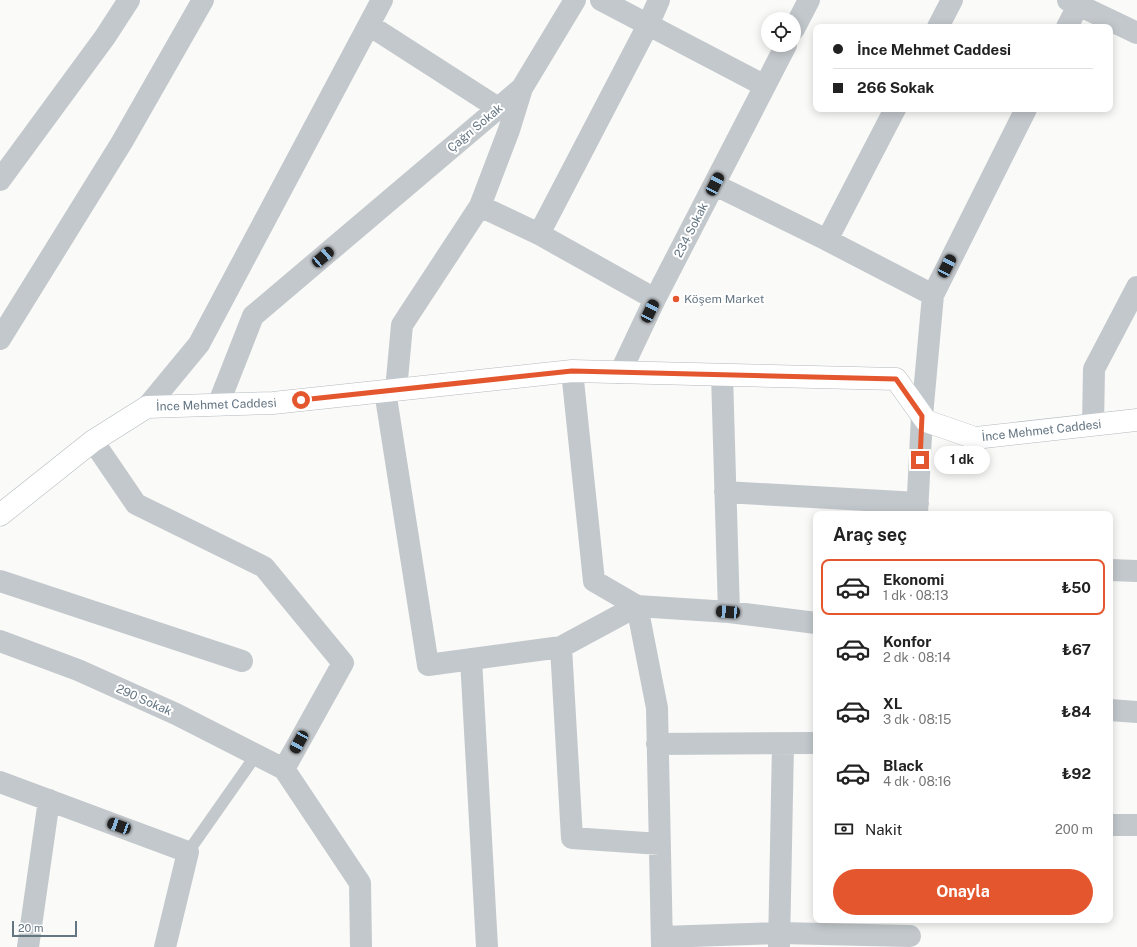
<!DOCTYPE html>
<html lang="tr">
<head>
<meta charset="utf-8">
<style>
	body { margin:0; font-family:"Public Sans",sans-serif; background:#f2f2f2; color:#222; height:100vh; display:flex; flex-direction:column; font-size:15px; white-space:nowrap }
	* { box-sizing:border-box; margin:0 }
	p { font-size:13px; color:#767676 }
	.icon { flex:none; width:22px; height:22px; fill:none; stroke:currentColor; stroke-width:2; stroke-linecap:round; stroke-linejoin:round }
	.map { position:relative; flex:1; overflow:hidden }
	.side { position:absolute; left:813px; top:511px; width:300px; height:412px; display:flex; flex-direction:column; background:#fff; border-radius:8px; box-shadow:0 2px 10px #0003 }
	.side>* { flex:none }
	.banner { position:absolute; left:813px; top:24px; width:300px; height:88px; border-radius:8px; box-shadow:0 2px 10px #0003; display:grid; align-content:center; height:88px; padding:0 20px; background:#fff }
	.controls { position:absolute; left:761px; top:12px; display:grid; gap:8px }
	.controls a { display:grid; place-items:center; width:40px; height:40px; border-radius:50%; background:#fff; box-shadow:0 2px 10px #0003; font-size:20px }
	.scale { position:absolute; left:12px; bottom:10px; width:65px; box-sizing:border-box; padding-left:4px; border:2px solid #657683; border-top:0; font-size:11px; line-height:14px; white-space:nowrap; color:#657683; -webkit-text-stroke:3px #fff; paint-order:stroke }
	.end { position:absolute; width:18px; height:18px; margin:-9px; border:5px solid #e4572e; background:#fff; box-shadow:0 0 0 2px #fff }
	.from { border-radius:50% }
	.bubble { position:absolute; height:28px; border-radius:14px; background:#fff; box-shadow:0 2px 10px #0003; font-size:13px; font-weight:700; line-height:28px; text-align:center }
	.car { position:absolute; width:12px; height:24px; margin:-12px -6px; border-radius:5px; box-shadow:0 0 3px 1px #0007; background:linear-gradient(#222 24%,#8ab4d8 0 40%,#222 0 76%,#8ab4d8 0 86%,#222 0) }
	.banner b { display:flex; align-items:center; gap:14px; height:38px; font-size:15px }
	.banner b+b { border-top:1px solid #e0e0e0 }
	.banner i { width:10px; height:10px; background:#222 }
	ul { padding:0; list-style:none }
	li { display:flex; align-items:center; gap:12px; height:56px; margin:0 8px 6px; padding:0 12px; border:2px solid transparent; border-radius:8px }
	li div { flex:1 }
	li b { display:block; font-size:15px }
	li em { font-style:normal; font-weight:700 }
	li.on { border-color:#e4572e }
	li>.icon { width:36px; height:36px; stroke-width:1.5 }
	h2 { padding:0 20px; font-size:18px; line-height:48px }
	.pay { display:flex; align-items:center; gap:10px; height:44px; padding:0 20px; font-size:15px }
	.pay p { margin-inline-start:auto }
	.primary-button { display:flex; gap:8px; margin-top:auto; padding:8px 20px }
	.primary-button a { flex:1; height:46px; border-radius:24px; background:#e4572e; color:#fff; font-size:16px; font-weight:700; line-height:46px; text-align:center }
	.map>svg:first-child { display:block }
</style>
</head>
<body>
<div class="map">
<svg width="1137" height="947" viewBox="0 0 1137 947">
	<rect width="100%" height="100%" fill="#fafaf8"/>
	<g fill="none" stroke-linecap="round" stroke-linejoin="round">
		<!-- secondary casing -->
		<g stroke="#b3babf" stroke-width="23">
			<g id="secondary">
				<path id="s1" d="M 0,515 L 93,441 L 147,407 L 273,403 L 572,371 L 896,379 L 926,421 L 975,438 L 1137,420"/>
			</g>
		</g>
		<!-- lane -->
		<path stroke="#c3c8cc" stroke-width="12" d="M 188,852 L 256,755"/>
		<!-- street -->
		<path stroke="#c3c8cc" stroke-width="22" d="M 601,0 L 765,86
			M 1068,0 L 1137,33
			M 369,25 L 498,108
			M 938,27 L 952,0
			M 1067,27 L 1081,0
			M 794,29 L 809,0
			M 522,88 L 575,0
			M 895,109 L 827,240 L 933,295
			M 0,180 L 105,37 L 129,0
			M 715,185 L 827,240
			M 539,234 L 648,25 L 659,0
			M 0,339 L 122,142 L 203,0
			M 572,371 L 594,581 L 637,606 L 657,708 L 662,947
			M 620,373 L 655,299 L 786,45
			M 722,375 L 729,612
			M 396,390 L 402,325 L 480,206
			M 385,391 L 428,665 L 561,647 L 637,606 L 729,612 L 816,623
			M 218,405 L 253,316 L 522,88 L 509,130 L 480,206 L 539,234 L 655,299
			M 147,407 L 199,344 L 382,0
			M 1093,425 L 1094,369 L 1137,287
			M 93,441 L 136,504 L 264,567 L 343,663 L 284,769
			M 725,492 L 918,503
			M 917,514 L 922,416 L 933,295 L 1026,109
			M 1110,570 L 1137,571
			M 0,581 L 242,661
			M 0,641 L 78,670 L 176,714 L 284,769 L 360,883 L 361,947
			M 561,647 L 572,838 L 660,844
			M 471,659 L 487,947
			M 1110,710 L 1137,712
			M 657,744 L 816,743
			M 0,782 L 188,852 L 165,947
			M 1110,825 L 1137,825
			M 662,937 L 780,933 L 910,936
			M 28,947 L 49,800
			M 779,947 L 783,744"/>
		<!-- secondary -->
		<use href="#secondary" stroke="#fff" stroke-width="22"/>
	</g>
	<g fill="none" stroke-linecap="round" stroke-linejoin="round">
		<!-- route -->
		<path stroke="#e4572e" stroke-width="5" d="M 301,400 L 572,371 L 896,379 L 922,416 L 920,460"/>
	</g>
	<!-- markers -->
	<circle fill="#e4572e" stroke="#fff" stroke-width="1.5" cx="676" cy="299" r="4"/>
	<g text-anchor="middle" dominant-baseline="central" stroke-width="4" stroke-linejoin="round" paint-order="stroke">
		<!-- street labels -->
		<g font-size="12" fill="#657683" stroke="#fff">
			<text transform="translate(475 128) rotate(-40)">Çağrı Sokak</text>
			<text transform="translate(691 230) rotate(-63)">234 Sokak</text>
			<text stroke="none"><textPath href="#s1" startOffset="252">İnce Mehmet Caddesi</textPath></text>
			<text stroke="none"><textPath href="#s1" startOffset="1104">İnce Mehmet Caddesi</textPath></text>
			<text transform="translate(144 700) rotate(24)">290 Sokak</text>
		</g>
		<!-- poi labels -->
		<g font-size="12" fill="#657683" stroke="#fff" text-anchor="start">
			<text x="684" y="299">Köşem Market</text>
		</g>
	</g>
</svg>
<div class="controls">
<a><svg class="icon" aria-label="locate" viewBox="0 0 24 24"><circle cx="12" cy="12" r="6"/><path d="M12 2v4M12 18v4M2 12h4M18 12h4"/></svg></a>
</div>
<div class="scale">20 m</div>
<i class="end from" style="left:301px;top:400px"></i>
<i class="end" style="left:920px;top:460px"></i>
<div class="bubble" style="left:934px;top:446px;width:56px">1 dk</div>
<i class="car" style="left:715px;top:184px;rotate:27deg"></i>
<i class="car" style="left:323px;top:257px;rotate:49deg"></i>
<i class="car" style="left:947px;top:266px;rotate:27deg"></i>
<i class="car" style="left:650px;top:311px;rotate:26deg"></i>
<i class="car" style="left:728px;top:612px;rotate:274deg"></i>
<i class="car" style="left:299px;top:742px;rotate:209deg"></i>
<i class="car" style="left:119px;top:826px;rotate:290deg"></i>
<div class="banner">
<b><i class="from"></i>İnce Mehmet Caddesi</b>
<b><i></i>266 Sokak</b>
</div>
<section class="side">
<h2>Araç seç</h2>
<ul>
<li class="on"><svg class="icon" aria-label="car" viewBox="0 0 24 24"><path d="M5 17H2v-5l4-1 3-4h7l3 4 3 1v5h-3M9 17h6M6 11h13"/><circle cx="7" cy="17" r="2"/><circle cx="17" cy="17" r="2"/></svg><div><b>Ekonomi</b><p>1 dk · 08:13</p></div><em>₺50</em></li>
<li><svg class="icon" aria-label="car" viewBox="0 0 24 24"><path d="M5 17H2v-5l4-1 3-4h7l3 4 3 1v5h-3M9 17h6M6 11h13"/><circle cx="7" cy="17" r="2"/><circle cx="17" cy="17" r="2"/></svg><div><b>Konfor</b><p>2 dk · 08:14</p></div><em>₺67</em></li>
<li><svg class="icon" aria-label="car" viewBox="0 0 24 24"><path d="M5 17H2v-5l4-1 3-4h7l3 4 3 1v5h-3M9 17h6M6 11h13"/><circle cx="7" cy="17" r="2"/><circle cx="17" cy="17" r="2"/></svg><div><b>XL</b><p>3 dk · 08:15</p></div><em>₺84</em></li>
<li><svg class="icon" aria-label="car" viewBox="0 0 24 24"><path d="M5 17H2v-5l4-1 3-4h7l3 4 3 1v5h-3M9 17h6M6 11h13"/><circle cx="7" cy="17" r="2"/><circle cx="17" cy="17" r="2"/></svg><div><b>Black</b><p>4 dk · 08:16</p></div><em>₺92</em></li>
</ul>
<div class="pay"><svg class="icon" aria-label="cash" viewBox="0 0 24 24"><path d="M3 7h18v10H3z"/><circle cx="12" cy="12" r="2"/></svg>Nakit<p>200 m</p></div>
<div class="primary-button"><a>Onayla</a></div>
</section>
</div>
</body>
</html>
